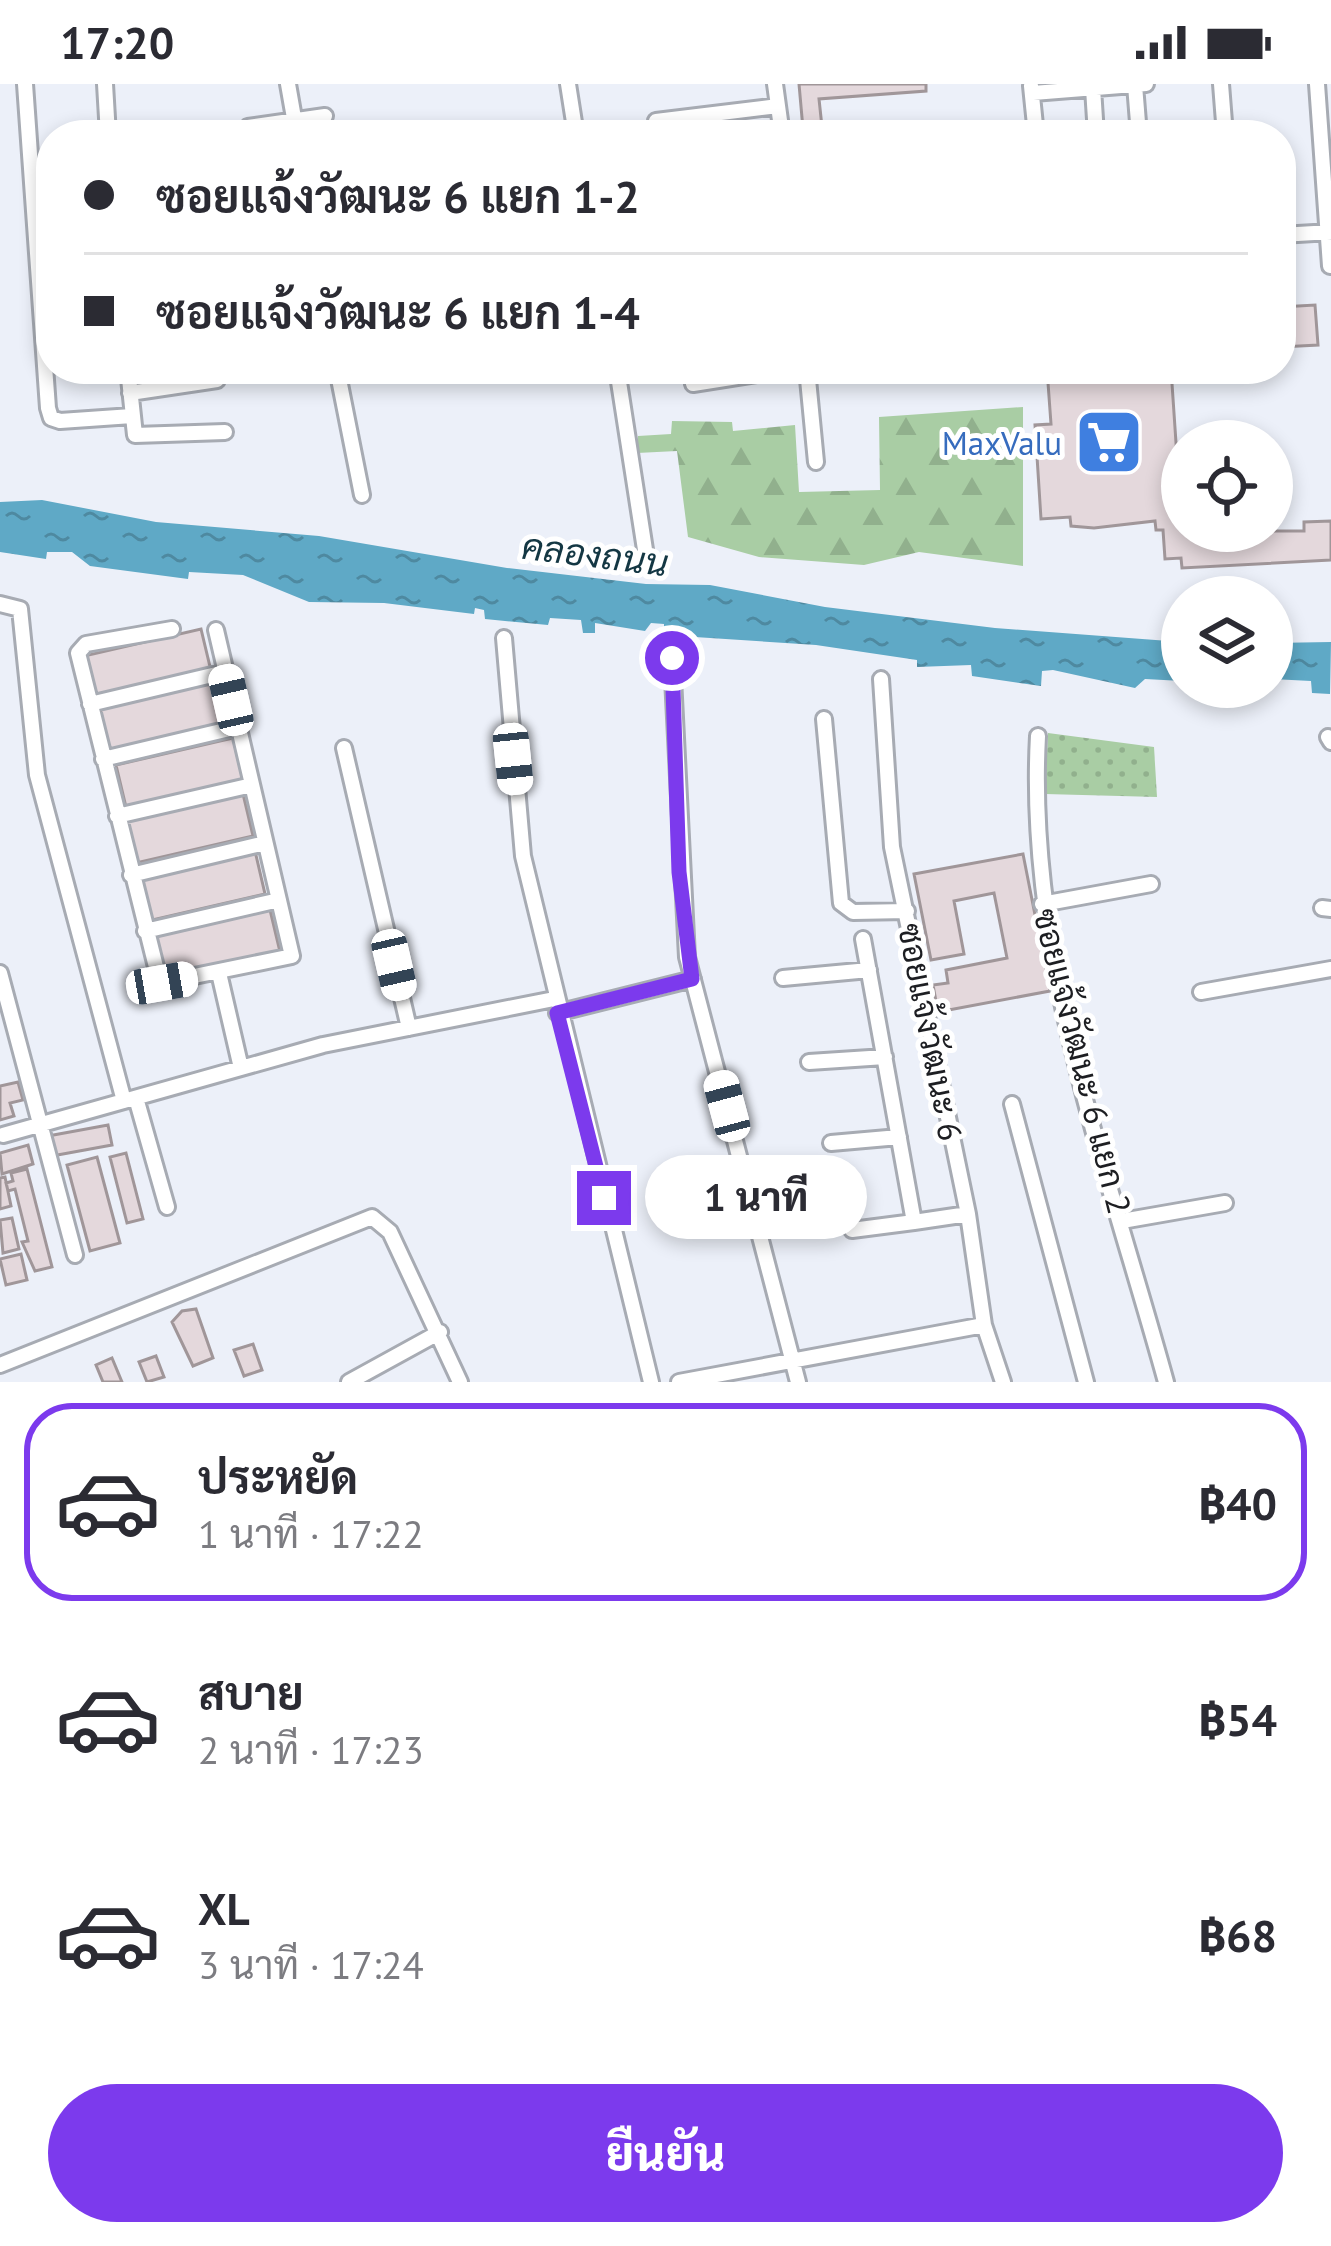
<!DOCTYPE html>
<html lang="th">
<head>
<meta charset="utf-8">
<style>
	body { margin:0; font-family:"PT Sans",Sarabun,sans-serif; background:#f7f7f7; color:#2b2b33; height:100vh; display:flex; flex-direction:column; font-size:45px; white-space:nowrap }
	* { box-sizing:border-box; margin:0 }
	p { font-size:39px; color:#7c7c81 }
	.icon { flex:none; width:66px; height:66px; fill:none; stroke:currentColor; stroke-width:2; stroke-linecap:round; stroke-linejoin:round }
	.map { position:relative; height:1298px; overflow:hidden }
	.details { display:flex; flex-direction:column; background:#fff; flex:1 }
	.details>* { flex:none }
	.banner { position:absolute; left:36px; top:36px; width:1260px; height:264px; border-radius:48px; box-shadow:0 6px 18px #0003; display:grid; align-content:center; height:264px; padding:0 48px; background:#fff }
	.controls { position:absolute; left:1161px; top:336px; display:grid; gap:24px }
	.controls a { display:grid; place-items:center; width:132px; height:132px; border-radius:50%; background:#fff; box-shadow:0 6px 18px #0003; font-size:60px }
	.end { position:absolute; width:54px; height:54px; margin:-27px; border:15px solid #7c3aed; background:#fff; box-shadow:0 0 0 6px #fff }
	.from { border-radius:50% }
	.bubble { position:absolute; height:84px; border-radius:42px; background:#fff; box-shadow:0 6px 18px #0003; font-size:39px; font-weight:800; line-height:84px; text-align:center }
	.car { position:absolute; width:36px; height:72px; margin:-36px -18px; border-radius:15px; box-shadow:0 0 9px 3px #0007; background:linear-gradient(#fff 24%,#345 0 40%,#fff 0 76%,#345 0 86%,#fff 0) }
	.banner b { display:flex; align-items:center; gap:42px; height:114px; font-size:45px }
	.banner b+b { border-top:3px solid #e1e1e2 }
	.banner i { width:30px; height:30px; background:#2b2b33 }
	ul { padding:21px 0 0; list-style:none }
	li { display:flex; align-items:center; gap:36px; height:198px; margin:0 24px 18px; padding:0 24px; border:6px solid transparent; border-radius:48px }
	li div { flex:1 }
	li b { display:block; font-size:45px }
	li em { font-style:normal; font-weight:800 }
	li.active { border-color:#7c3aed }
	li>.icon { width:108px; height:108px; stroke-width:1.5 }
	.cta { display:flex; gap:24px; margin-top:auto; padding:24px 48px }
	.cta a { flex:1; height:138px; border-radius:72px; background:#7c3aed; color:#fff; font-size:48px; font-weight:800; line-height:138px; text-align:center }
	.status { display:flex; justify-content:space-between; align-items:center; height:84px; padding:0 60px; background:#fff; direction:ltr }
	.status svg { height:33px; fill:currentColor }
	.map>svg:first-child { display:block }
</style>
</head>
<body>
<div class="status"><b>17:20</b><svg viewBox="0 0 49 12"><path d="M0 12V9h3v3zM5 12V6h3v6zM10 12V3h3v9zM15 12V0h3v12zM26 1h20v11H26zM47 4h2v5h-2z"/></svg></div>
<div class="map">
<svg width="1331" height="1298" viewBox="0 0 1331 1298">
	<defs>
		<pattern id="grass-dots" width="8" height="8" patternUnits="userSpaceOnUse" patternTransform="scale(3)"><rect width="8" height="8" fill="#a9cda4"/><path d="M2 2h.1M6 6h.1" fill="none" stroke="#91b08d" stroke-width="1.8" stroke-linecap="round"/></pattern>
		<pattern id="forest-firs" width="22" height="20" patternUnits="userSpaceOnUse" patternTransform="scale(3)"><rect width="22" height="20" fill="#a9cda4"/><path d="M5 1l3.5 6h-7zM16 11l3.5 6h-7z" fill="#91b08d"/></pattern>
		<pattern id="water-ripples" width="26" height="14" patternUnits="userSpaceOnUse" patternTransform="scale(3)"><rect width="26" height="14" fill="#5fa9c6"/><path d="M2 4q2-2 4 0t4 0M15 11q2-2 4 0t4 0" fill="none" stroke="#4e89a0"/></pattern>
	</defs>
	<rect width="100%" height="100%" fill="#ecf0f9"/>
	<!-- grass -->
	<path fill="url(#grass-dots)" d="M 1048,649 L 1154,663 L 1157,713 L 1045,710 Z"/>
	<!-- forest -->
	<path fill="url(#forest-firs)" d="M 1023,323 L 1023,482 L 919,468 L 864,481 L 759,473 L 688,453 L 677,367 L 637,369 L 638,352 L 671,350 L 672,337 L 732,338 L 733,347 L 795,341 L 799,408 L 880,406 L 879,333 Z"/>
	<!-- water -->
	<path fill="url(#water-ripples)" d="M 42,416 L 156,438 L 319,452 L 507,484 L 646,500 L 710,501 L 825,523 L 995,544 L 1182,558 L 1182,597 L 1145,595 L 1135,604 L 1053,586 L 1042,587 L 1041,602 L 972,592 L 971,581 L 917,583 L 917,576 L 816,561 L 664,551 L 664,540 L 651,539 L 645,547 L 595,539 L 595,549 L 583,549 L 581,536 L 550,534 L 548,541 L 485,535 L 484,526 L 475,524 L 474,530 L 384,519 L 309,518 L 243,491 L 189,488 L 188,495 L 90,482 L 72,468 L 47,468 L 46,475 L 0,468 L 0,418 Z
		M 1331,558 L 1330,610 L 1312,609 L 1311,597 L 1272,595 L 1272,559 Z"/>
	<!-- building -->
	<path fill="#e4d8dc" stroke="#a09699" stroke-width="3" d="M 799,0 L 926,0 L 926,7 L 819,15 L 822,43 L 803,45 Z
		M 1315,221 L 1318,261 L 1281,263 L 1281,223 Z
		M 1047,285 L 1171,285 L 1182,447 L 1304,447 L 1304,438 L 1331,437 L 1331,476 L 1182,484 L 1181,474 L 1165,475 L 1163,446 L 1156,446 L 1155,437 L 1094,444 L 1071,442 L 1070,433 L 1041,435 L 1035,341 L 1051,340 Z
		M 201,545 L 211,587 L 94,614 L 84,572 Z
		M 217,597 L 226,639 L 109,666 L 100,624 Z
		M 233,654 L 243,696 L 126,723 L 116,681 Z
		M 243,710 L 253,752 L 136,779 L 126,737 Z
		M 255,767 L 265,810 L 148,837 L 138,794 Z
		M 1023,770 L 1050,907 L 938,928 L 933,901 L 948,899 L 946,886 L 1007,874 L 994,809 L 954,817 L 964,870 L 931,876 L 914,790 Z
		M 270,826 L 280,868 L 163,895 L 153,853 Z
		M 18,998 L 23,1016 L 10,1019 L 14,1032 L 0,1036 L 0,1002 Z
		M 108,1041 L 112,1061 L 52,1072 L 48,1052 Z
		M 28,1061 L 33,1080 L 2,1090 L 0,1069 Z
		M 126,1069 L 143,1135 L 127,1139 L 110,1073 Z
		M 97,1073 L 120,1159 L 90,1167 L 67,1081 Z
		M 27,1085 L 52,1183 L 35,1187 L 22,1158 L 28,1157 L 15,1105 L 8,1107 L 6,1099 L 13,1097 L 11,1089 Z
		M 5,1093 L 11,1122 L 0,1125 L 0,1094 Z
		M 12,1134 L 19,1165 L 3,1169 L 0,1136 Z
		M 21,1170 L 27,1196 L 6,1201 L 0,1175 Z
		M 196,1225 L 213,1274 L 193,1282 L 172,1238 L 182,1227 Z
		M 253,1260 L 262,1286 L 244,1292 L 234,1266 Z
		M 156,1272 L 164,1293 L 147,1298 L 139,1278 Z
		M 112,1274 L 122,1298 L 103,1298 L 96,1281 Z"/>
	<g fill="none" stroke-linecap="round" stroke-linejoin="round">
		<!-- street casing -->
		<g stroke="#a7abb3" stroke-width="20">
			<path id="street" d="M 25,0 L 48,324 L 51,334 L 60,337 L 132,332
				M 105,0 L 108,51
				M 288,0 L 297,51
				M 568,0 L 576,51
				M 775,0 L 782,51
				M 1221,0 L 1225,51
				M 1317,0 L 1330,182
				M 1135,1 L 1139,51
				M 1031,2 L 1036,51
				M 1093,4 L 1096,51
				M 1033,9 L 1146,0
				M 656,37 L 778,22
				M 248,43 L 325,32
				M 1281,151 L 1331,148
				M 128,285 L 135,351 L 225,348
				M 337,285 L 362,411
				M 617,285 L 646,472
				M 807,285 L 816,378
				M 693,300 L 789,285
				M 130,309 L 217,296
				M 0,520 L 20,525 L 37,691 L 124,1017
				M 172,545 L 86,560 L 78,569 L 160,899 L 292,872 L 216,546
				M 504,554 L 523,772 L 651,1298
				M 672,574 L 687,873 L 798,1298
				M 881,595 L 892,763 L 968,1130 L 984,1241 L 1003,1298
				M 90,620 L 225,588
				M 824,635 L 841,819 L 853,828 L 907,827
				M 1038,652 C 1026,873 1108,1087 1166,1298
				M 1328,653 L 1331,658
				M 344,664 L 409,944
				M 103,675 L 238,643
				M 117,732 L 252,701
				M 131,791 L 265,759
				M 1042,820 L 1151,800
				M 1322,824 L 1331,825
				M 145,847 L 279,816
				M 863,855 L 914,1138 L 968,1130
				M 0,889 L 75,1171
				M 219,889 L 241,984
				M 783,894 L 869,886
				M 1201,908 L 1331,885
				M 557,929 L 693,895
				M 809,978 L 885,973
				M 136,1014 L 167,1123
				M 1012,1020 L 1086,1298
				M 3,1051 L 323,961 L 554,915
				M 831,1059 L 899,1053
				M 1122,1137 L 1225,1119
				M 852,1146 L 914,1138
				M 0,1281 L 372,1133 L 390,1148 L 460,1298
				M 349,1298 L 440,1248
				M 679,1298 L 984,1241"/>
		</g>
		<!-- street -->
		<use href="#street" stroke="#fff" stroke-width="14"/>
	</g>
	<g fill="none" stroke-linecap="round" stroke-linejoin="round">
		<!-- route -->
		<path stroke="#7c3aed" stroke-width="15" d="M 604,1114 L 557,929 L 692,895 L 679,788 L 672,574"/>
	</g>
	<!-- icons -->
	<defs>
		<g id="supermarket-square" transform="scale(3.45)"><rect x="-9" y="-9" width="18" height="18" rx="4" fill="#3f7fe0" stroke="#fff"/><path d="M-6-5.5h2.5l.6 2H6L4.5 2H-2.5L-4.4-4H-6ZM-1.5 3.2a1.3 1.3 0 1 0 .1 0ZM3 3.2a1.3 1.3 0 1 0 .1 0Z" fill="#fff"/></g>
	</defs>
	<g fill-rule="evenodd">
		<use href="#supermarket-square" x="1109" y="358"/>
	</g>
	<g text-anchor="middle" dominant-baseline="central" stroke-width="10" stroke-linejoin="round" paint-order="stroke">
		<!-- shop labels -->
		<g font-size="33" fill="#366cbe" stroke="#fff" text-anchor="end">
			<text x="1062" y="358">MaxValu</text>
		</g>
		<!-- street labels -->
		<g font-size="33" fill="#1d1e22" stroke="#fff">
			<text transform="translate(931 948) rotate(79)">ซอยแจ้งวัฒนะ 6</text>
			<text transform="translate(1083 977) rotate(76)">ซอยแจ้งวัฒนะ 6 แยก 2</text>
		</g>
		<!-- water labels -->
		<g font-size="36" font-style="italic" fill="#143743" stroke="#fff">
			<text transform="translate(595 470) rotate(7)">คลองถนน</text>
		</g>
	</g>
</svg>
<div class="controls">
<a><svg class="icon" aria-label="locate" viewBox="0 0 24 24"><circle cx="12" cy="12" r="6"/><path d="M12 2v4M12 18v4M2 12h4M18 12h4"/></svg></a>
<a><svg class="icon" aria-label="layers" viewBox="0 0 24 24"><path d="M12 4l9 5-9 5-9-5zM3 14l9 5 9-5"/></svg></a>
</div>
<i class="end from" style="left:672px;top:574px"></i>
<i class="end" style="left:604px;top:1114px"></i>
<div class="bubble" style="left:645px;top:1071px;width:222px">1 นาที</div>
<i class="car" style="left:231px;top:616px;rotate:347deg"></i>
<i class="car" style="left:513px;top:675px;rotate:174deg"></i>
<i class="car" style="left:394px;top:881px;rotate:167deg"></i>
<i class="car" style="left:162px;top:899px;rotate:80deg"></i>
<i class="car" style="left:727px;top:1022px;rotate:345deg"></i>
<div class="banner">
<b><i class="from"></i>ซอยแจ้งวัฒนะ 6 แยก 1-2</b>
<b><i></i>ซอยแจ้งวัฒนะ 6 แยก 1-4</b>
</div>
</div>
<section class="details">
<ul>
<li class="active"><svg class="icon" aria-label="car" viewBox="0 0 24 24"><path d="M5 17H2v-5l4-1 3-4h7l3 4 3 1v5h-3M9 17h6M6 11h13"/><circle cx="7" cy="17" r="2"/><circle cx="17" cy="17" r="2"/></svg><div><b>ประหยัด</b><p>1 นาที · 17:22</p></div><em>฿40</em></li>
<li><svg class="icon" aria-label="car" viewBox="0 0 24 24"><path d="M5 17H2v-5l4-1 3-4h7l3 4 3 1v5h-3M9 17h6M6 11h13"/><circle cx="7" cy="17" r="2"/><circle cx="17" cy="17" r="2"/></svg><div><b>สบาย</b><p>2 นาที · 17:23</p></div><em>฿54</em></li>
<li><svg class="icon" aria-label="car" viewBox="0 0 24 24"><path d="M5 17H2v-5l4-1 3-4h7l3 4 3 1v5h-3M9 17h6M6 11h13"/><circle cx="7" cy="17" r="2"/><circle cx="17" cy="17" r="2"/></svg><div><b>XL</b><p>3 นาที · 17:24</p></div><em>฿68</em></li>
</ul>
<div class="cta"><a>ยืนยัน</a></div>
</section>
</body>
</html>
